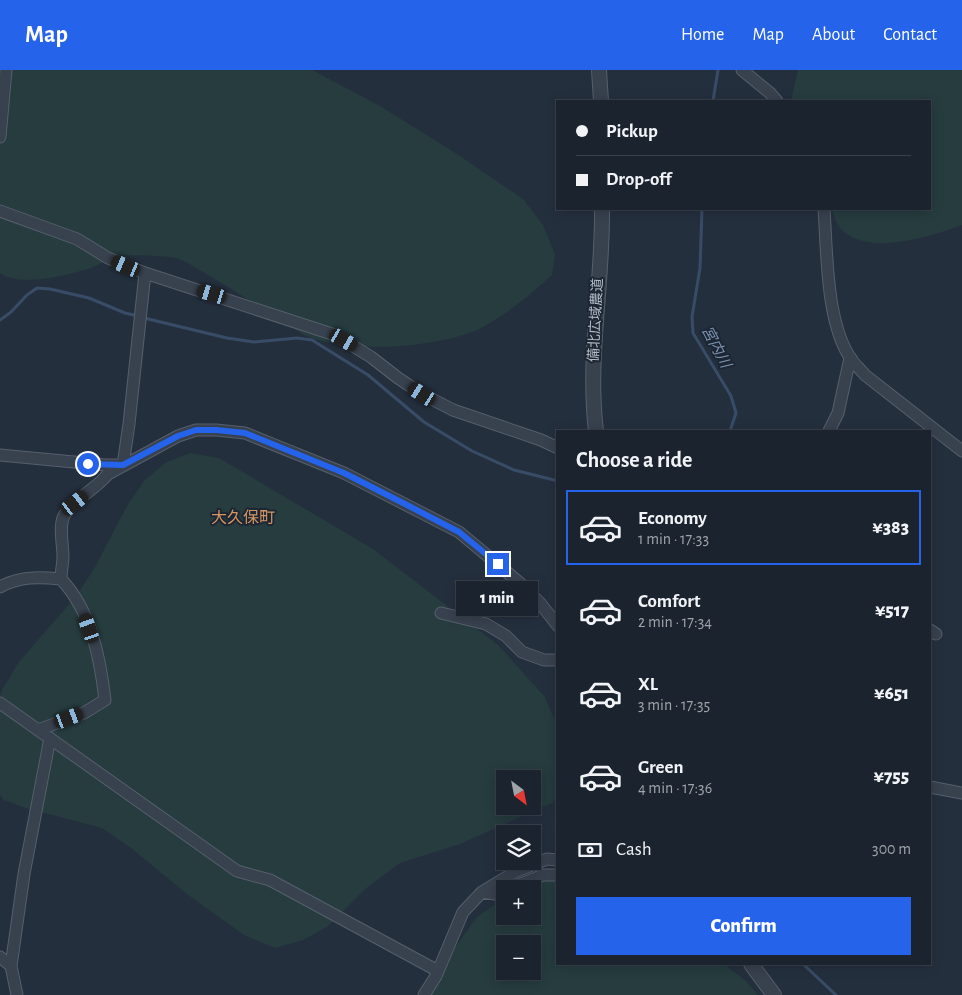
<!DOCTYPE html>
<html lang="en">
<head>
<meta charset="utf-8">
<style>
	body { margin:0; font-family:"Alegreya Sans","Noto Sans JP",sans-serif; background:#282f3a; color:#f1f3f6; height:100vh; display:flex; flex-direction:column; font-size:19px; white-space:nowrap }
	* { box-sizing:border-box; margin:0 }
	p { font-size:16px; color:#a0a4aa }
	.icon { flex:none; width:28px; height:28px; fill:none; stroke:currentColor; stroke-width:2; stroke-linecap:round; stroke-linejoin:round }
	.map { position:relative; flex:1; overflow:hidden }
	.sheet { position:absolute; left:556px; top:360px; width:375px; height:535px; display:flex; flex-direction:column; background:#1b232e; border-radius:0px; box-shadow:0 2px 12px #0003,0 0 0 1px #39404a }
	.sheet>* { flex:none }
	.guide { position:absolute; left:556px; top:30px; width:375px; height:110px; border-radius:0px; box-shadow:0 2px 12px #0003,0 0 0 1px #39404a; display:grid; align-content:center; height:110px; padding:0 20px; background:#1b232e }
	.needle { width:32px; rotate:148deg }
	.controls { position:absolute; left:496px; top:700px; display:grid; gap:10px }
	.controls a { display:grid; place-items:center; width:45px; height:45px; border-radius:0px; background:#1b232e; box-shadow:0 2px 12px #0003,0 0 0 1px #39404a; font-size:25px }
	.end { position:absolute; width:22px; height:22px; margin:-11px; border:6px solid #2563eb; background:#fff; box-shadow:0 0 0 2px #fff }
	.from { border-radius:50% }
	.bubble { position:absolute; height:35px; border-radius:0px; background:#1b232e; box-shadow:0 2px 12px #0003,0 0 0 1px #39404a; font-size:16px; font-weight:800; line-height:35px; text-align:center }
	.car { position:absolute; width:15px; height:30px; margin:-15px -8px; border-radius:6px; box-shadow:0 0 4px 1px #0007; background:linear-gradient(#222 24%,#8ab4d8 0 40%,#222 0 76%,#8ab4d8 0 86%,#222 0) }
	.guide b { display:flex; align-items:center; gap:18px; height:48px; font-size:19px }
	.guide b+b { border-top:1px solid #39404a }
	.guide i { width:12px; height:12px; background:#f1f3f6 }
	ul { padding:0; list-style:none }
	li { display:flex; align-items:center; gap:15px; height:75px; margin:0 10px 8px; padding:0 10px; border:2px solid transparent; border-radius:0px }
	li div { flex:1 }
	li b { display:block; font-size:19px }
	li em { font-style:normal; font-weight:800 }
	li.on { border-color:#2563eb }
	li>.icon { width:45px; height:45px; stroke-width:1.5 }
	h2 { padding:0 20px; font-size:22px; line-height:60px }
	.pay { display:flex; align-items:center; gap:12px; height:55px; padding:0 20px; font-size:19px }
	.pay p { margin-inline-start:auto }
	.cta { display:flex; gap:10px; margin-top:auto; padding:10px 20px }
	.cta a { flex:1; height:58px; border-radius:0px; background:#2563eb; color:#fff; font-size:20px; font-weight:800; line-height:58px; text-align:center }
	header { display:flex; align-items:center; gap:30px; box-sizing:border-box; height:70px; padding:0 25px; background:#2563eb; color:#fff }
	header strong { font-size:24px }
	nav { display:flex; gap:28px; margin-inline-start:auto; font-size:18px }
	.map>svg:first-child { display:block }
</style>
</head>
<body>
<header>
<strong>Map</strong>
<nav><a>Home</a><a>Map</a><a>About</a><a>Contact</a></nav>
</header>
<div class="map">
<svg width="962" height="925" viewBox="0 0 962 925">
	<rect width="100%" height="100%" fill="#242f3e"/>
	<!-- green -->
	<path fill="#263c3f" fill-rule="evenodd" d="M 0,0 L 312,0 L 380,36 L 457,84 L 523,129 L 543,155 L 555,184 L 552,205 C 532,223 504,247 479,259 C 439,278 338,286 299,262 C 267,242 236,221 203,202 C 195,198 185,190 176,188 C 169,186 126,184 119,186 C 110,188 101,194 91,198 C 68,205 21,218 0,203 Z
		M 798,0 L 962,0 L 962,155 C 927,168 842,195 832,139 L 930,139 L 930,31 L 791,31 Z
		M 190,383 L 219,388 L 373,479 L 498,575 L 545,627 L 557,655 L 557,727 L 552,733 L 460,774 L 400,793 L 365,819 L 327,857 L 303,870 L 275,878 L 244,865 L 187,824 L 131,778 L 102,758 L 26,738 L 4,730 L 0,725 L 0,626 L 2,620 L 19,592 L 77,525 L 95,497 L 128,434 L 144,411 L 165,393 ZM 505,709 L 532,709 L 532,736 L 505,736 Z
		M 554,807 L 558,809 L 558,894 L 724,894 L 746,911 L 758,925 L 430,925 L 453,880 L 477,847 L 505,828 L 505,846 L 532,846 L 532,819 L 520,819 ZM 505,874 L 532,874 L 532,901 L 505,901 Z"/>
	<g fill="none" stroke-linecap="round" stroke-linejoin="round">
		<!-- stream -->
		<path stroke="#394c67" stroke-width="3" d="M 713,31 L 718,0
			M 702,139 L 700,198 L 692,247 L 693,263 L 731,326 L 736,343 L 730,361
			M 144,248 L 227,268 L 254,272 L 297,268 L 312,270 L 368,305 L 424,352 L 472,381 L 514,400 L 558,411
			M 0,250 L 11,242 L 27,225 L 37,218 L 50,219 L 89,228 L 125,243 L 138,246
			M 803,894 L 836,925"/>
		<!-- minor casing -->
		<g stroke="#565f6c" stroke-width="13">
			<path id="minor" d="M 742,0 L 770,23 L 777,31
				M 0,67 L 6,0
				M 824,139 C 827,181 826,256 852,290 C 855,295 861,300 865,305 L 962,381
				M 0,141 L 77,169 L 108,188 L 145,203 L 335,265 L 371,287 L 398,308 L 422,324 L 453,340 L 541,370 L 558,378
				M 829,361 L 838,343 L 850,288
				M 0,385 L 105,395 L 122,395
				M 123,395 L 129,354 L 145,203
				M 61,509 C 61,501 63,494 63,486 C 63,474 58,454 65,444 C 77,427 96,419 108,404 L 178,366 L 196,360 L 216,360 L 245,363 L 344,403 L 459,462 L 521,514 L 540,533 L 558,556
				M 0,517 C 20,506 39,507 61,509 C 91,541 100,587 105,630 L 84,643 L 38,660
				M 441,543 L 486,554 L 506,566 L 522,582 L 544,590 L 558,590
				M 930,560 L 936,564
				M 0,633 L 237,801 L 270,810 L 438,901
				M 930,717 L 962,723
				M 509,819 L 543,805 L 558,805
				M 482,822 L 495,824 L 505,820
				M 0,887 L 11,896
				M 17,925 L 11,896 L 24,804 L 50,668
				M 424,925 L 436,906 L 463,842 L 482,822 L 515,802 L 547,789 L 558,790"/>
		</g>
		<!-- tertiary casing -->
		<g stroke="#565f6c" stroke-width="16">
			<path id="tertiary" d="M 599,0 L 601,31
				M 596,361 C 587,287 603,213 602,139
				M 751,894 L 774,925"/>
		</g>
		<!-- minor -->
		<use href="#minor" stroke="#38414e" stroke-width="11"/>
		<!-- tertiary -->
		<use href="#tertiary" stroke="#38414e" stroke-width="14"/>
	</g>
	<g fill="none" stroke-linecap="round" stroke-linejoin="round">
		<!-- route -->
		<path stroke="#2563eb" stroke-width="6" d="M 88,394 L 123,395 L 178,366 L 196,360 L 216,360 L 245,363 L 344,403 L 405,434 L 459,462 L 498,494"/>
	</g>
	<g text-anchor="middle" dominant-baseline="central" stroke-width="4" stroke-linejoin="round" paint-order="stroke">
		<!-- street labels -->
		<g font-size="14" fill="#b4bcc9" stroke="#1d2633">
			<text transform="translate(596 250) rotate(-87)">備北広域農道</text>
		</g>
		<!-- water labels -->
		<g font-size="15" font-style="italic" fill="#7c92b1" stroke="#1d2633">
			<text transform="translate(716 277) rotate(62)">宮内川</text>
		</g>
		<!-- quarter labels -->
		<g font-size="16" fill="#d59563" stroke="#1d2633">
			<text x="243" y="448">大久保町</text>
		</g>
	</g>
</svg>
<div class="controls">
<a><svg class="needle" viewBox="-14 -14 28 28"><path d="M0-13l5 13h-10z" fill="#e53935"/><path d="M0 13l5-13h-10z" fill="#a0a4aa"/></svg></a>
<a><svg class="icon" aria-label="layers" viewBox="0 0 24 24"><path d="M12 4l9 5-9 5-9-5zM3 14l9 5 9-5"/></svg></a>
<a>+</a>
<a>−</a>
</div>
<i class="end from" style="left:88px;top:394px"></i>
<i class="end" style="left:498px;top:494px"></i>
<div class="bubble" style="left:456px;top:511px;width:82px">1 min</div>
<i class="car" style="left:126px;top:196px;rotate:293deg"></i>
<i class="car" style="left:212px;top:224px;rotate:287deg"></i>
<i class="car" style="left:344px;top:270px;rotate:120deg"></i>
<i class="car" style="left:422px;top:324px;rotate:303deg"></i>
<i class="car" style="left:75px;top:433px;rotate:52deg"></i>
<i class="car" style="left:89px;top:558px;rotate:341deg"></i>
<i class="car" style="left:69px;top:648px;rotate:69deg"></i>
<div class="guide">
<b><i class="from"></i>Pickup</b>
<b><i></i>Drop-off</b>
</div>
<section class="sheet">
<h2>Choose a ride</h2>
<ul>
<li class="on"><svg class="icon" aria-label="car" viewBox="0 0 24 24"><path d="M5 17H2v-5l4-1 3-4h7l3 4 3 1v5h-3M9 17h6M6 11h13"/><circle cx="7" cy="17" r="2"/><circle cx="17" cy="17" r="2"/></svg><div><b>Economy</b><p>1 min · 17:33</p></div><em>¥383</em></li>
<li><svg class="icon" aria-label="car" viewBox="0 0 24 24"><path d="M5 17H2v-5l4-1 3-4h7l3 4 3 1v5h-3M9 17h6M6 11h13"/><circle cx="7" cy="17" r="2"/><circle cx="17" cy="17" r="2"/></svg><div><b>Comfort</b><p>2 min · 17:34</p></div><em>¥517</em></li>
<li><svg class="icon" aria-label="car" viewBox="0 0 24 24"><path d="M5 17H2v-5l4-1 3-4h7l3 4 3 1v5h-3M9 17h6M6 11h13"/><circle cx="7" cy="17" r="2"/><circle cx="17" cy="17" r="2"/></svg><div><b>XL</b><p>3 min · 17:35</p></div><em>¥651</em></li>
<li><svg class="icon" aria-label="car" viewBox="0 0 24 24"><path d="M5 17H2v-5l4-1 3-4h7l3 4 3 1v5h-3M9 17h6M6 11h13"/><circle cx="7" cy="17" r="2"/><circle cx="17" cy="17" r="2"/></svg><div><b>Green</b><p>4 min · 17:36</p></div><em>¥755</em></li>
</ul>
<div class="pay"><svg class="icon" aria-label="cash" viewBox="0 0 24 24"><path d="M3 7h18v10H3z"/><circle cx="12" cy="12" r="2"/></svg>Cash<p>300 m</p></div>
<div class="cta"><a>Confirm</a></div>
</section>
</div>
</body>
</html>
